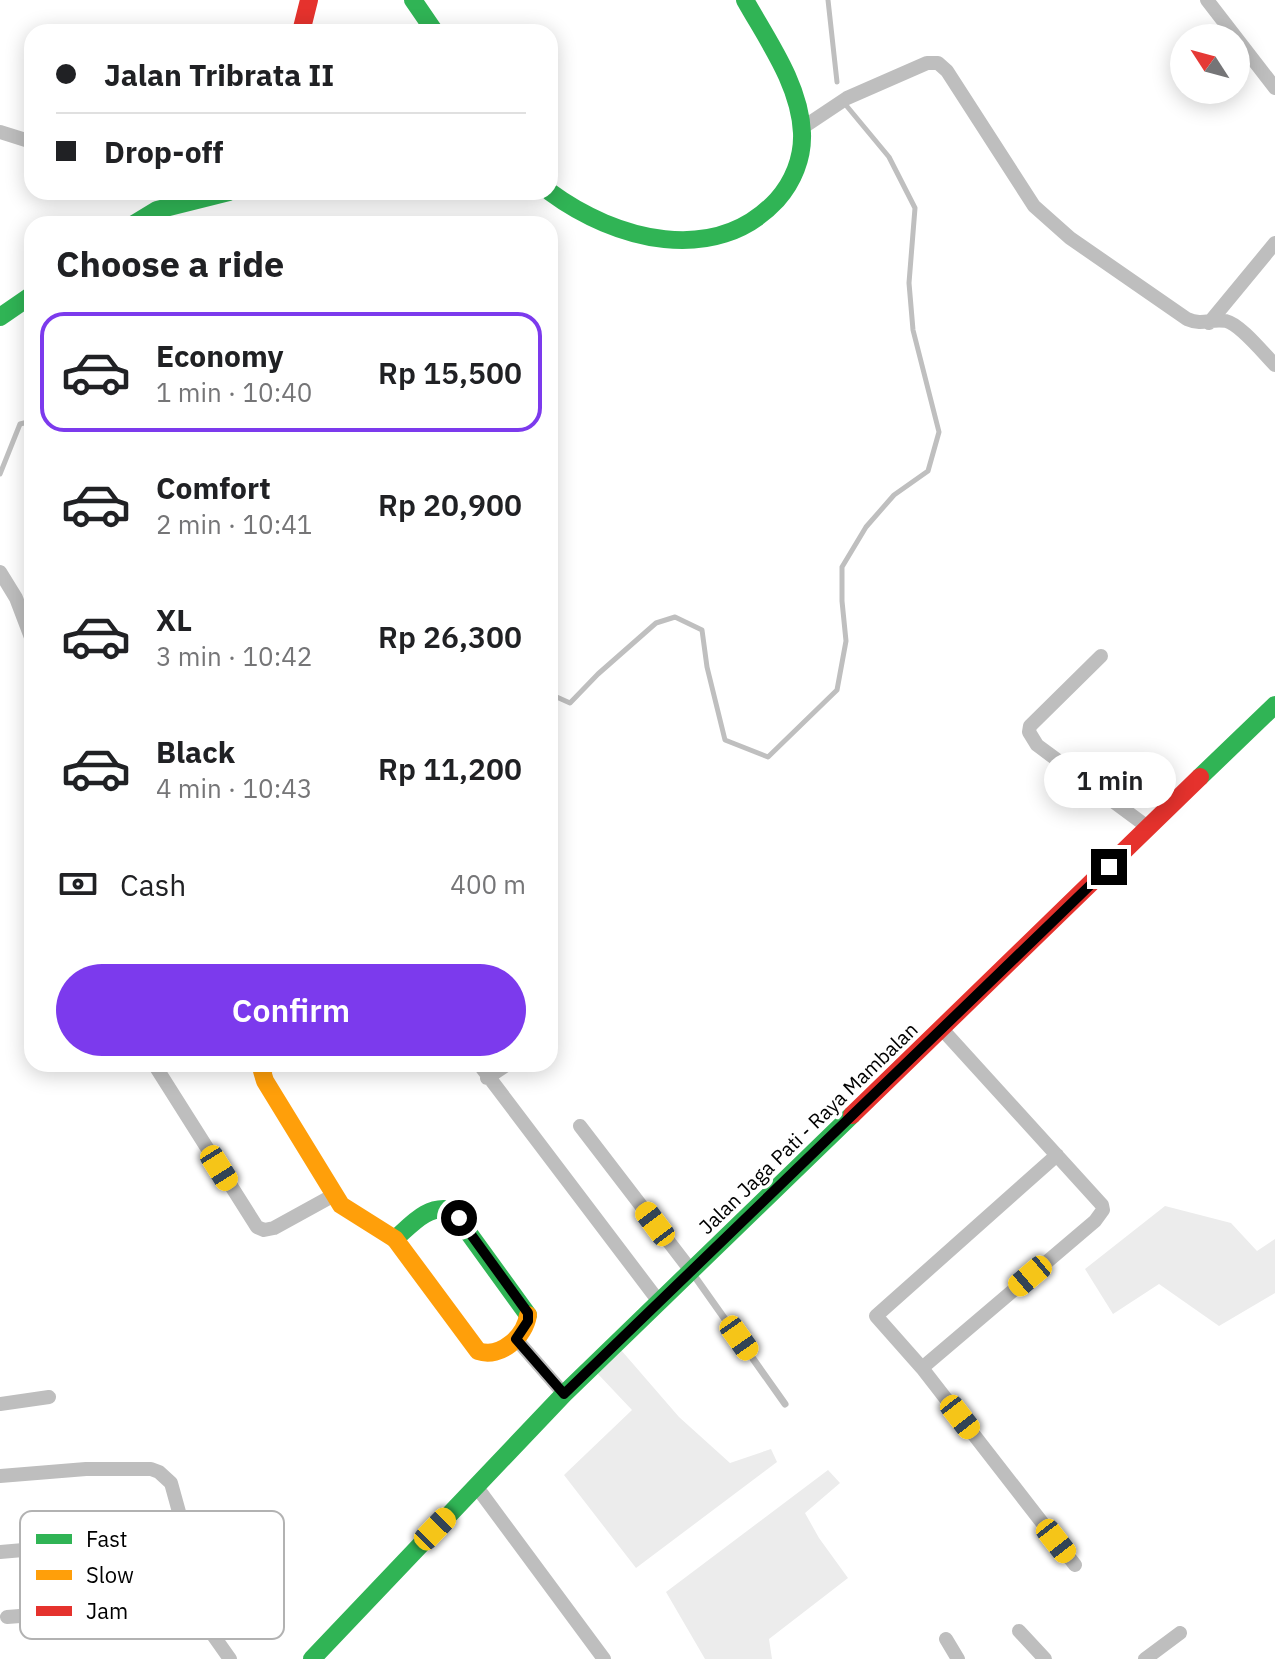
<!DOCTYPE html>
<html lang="en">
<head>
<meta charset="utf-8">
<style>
	body { margin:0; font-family:"IBM Plex Sans",sans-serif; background:#f2f2f2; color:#202124; height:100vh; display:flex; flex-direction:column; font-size:30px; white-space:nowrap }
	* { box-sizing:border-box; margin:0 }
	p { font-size:26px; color:#757577 }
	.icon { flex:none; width:44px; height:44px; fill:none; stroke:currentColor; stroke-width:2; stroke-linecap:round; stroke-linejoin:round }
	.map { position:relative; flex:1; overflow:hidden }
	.panel { position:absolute; left:24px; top:216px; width:534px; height:856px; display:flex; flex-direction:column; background:#fff; border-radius:24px; box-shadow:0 4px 20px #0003 }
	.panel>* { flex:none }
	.banner { position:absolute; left:24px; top:24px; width:534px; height:176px; border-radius:24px; box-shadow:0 4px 20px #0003; display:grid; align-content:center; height:176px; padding:0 32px; background:#fff }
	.needle { width:52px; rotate:306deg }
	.fabs { position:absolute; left:1170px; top:24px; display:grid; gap:16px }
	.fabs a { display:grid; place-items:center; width:80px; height:80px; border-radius:50%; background:#fff; box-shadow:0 4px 20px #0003; font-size:40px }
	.end { position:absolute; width:36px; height:36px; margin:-18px; border:10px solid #000; background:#fff; box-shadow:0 0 0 4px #fff }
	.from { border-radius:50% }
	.bubble { position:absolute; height:56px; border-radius:28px; background:#fff; box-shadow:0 4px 20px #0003; font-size:26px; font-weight:600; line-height:56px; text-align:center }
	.car { position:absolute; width:24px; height:48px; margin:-24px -12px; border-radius:10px; box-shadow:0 0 6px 2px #0007; background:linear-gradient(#f5c518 24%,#345 0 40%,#f5c518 0 76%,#345 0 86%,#f5c518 0) }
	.banner b { display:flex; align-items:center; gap:28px; height:76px; font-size:30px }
	.banner b+b { border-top:2px solid #e0e0e0 }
	.banner i { width:20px; height:20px; background:#202124 }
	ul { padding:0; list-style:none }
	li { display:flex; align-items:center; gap:24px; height:120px; margin:0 16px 12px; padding:0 16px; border:4px solid transparent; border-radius:24px }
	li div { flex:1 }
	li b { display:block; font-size:30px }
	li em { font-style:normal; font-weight:600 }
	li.selected { border-color:#7c3aed }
	li>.icon { width:72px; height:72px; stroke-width:1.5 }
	h2 { padding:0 32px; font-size:36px; line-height:96px }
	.pay { display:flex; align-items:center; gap:20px; height:88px; padding:0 32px; font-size:30px }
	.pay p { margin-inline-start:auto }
	.primary-button { display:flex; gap:16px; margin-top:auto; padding:16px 32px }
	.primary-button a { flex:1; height:92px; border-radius:48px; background:#7c3aed; color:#fff; font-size:32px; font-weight:600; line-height:92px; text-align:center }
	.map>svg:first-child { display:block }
</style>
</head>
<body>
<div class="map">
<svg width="1275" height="1659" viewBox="0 0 1275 1659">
	<rect width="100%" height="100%" fill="#fff"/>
	<!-- green -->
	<path fill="#ececec" d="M 1165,1206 L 1231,1223 L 1257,1251 L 1275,1239 L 1275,1293 L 1219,1326 L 1159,1284 L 1113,1314 L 1085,1269 Z
		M 621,1350 L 679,1417 L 730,1463 L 771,1449 L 777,1462 L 636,1568 L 564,1475 L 632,1410 L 597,1373 Z
		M 828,1470 L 840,1483 L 805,1513 L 819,1538 L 848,1578 L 769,1639 L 772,1659 L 705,1659 L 666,1592 Z"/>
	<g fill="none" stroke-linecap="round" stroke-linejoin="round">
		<!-- stream -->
		<path stroke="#bfbfbf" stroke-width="5" d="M 828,0 L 837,82
			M 0,474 L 20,424 L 32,421
			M 550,694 L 570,703 L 598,674 L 656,623 L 675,617 L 702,630 L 707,667 L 725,740 L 768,757 L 837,690 L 846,641 L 842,601 L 842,567 L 866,527 L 894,495 L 928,471 L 939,432 L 913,330 L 909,283 L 915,208 L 889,157 L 845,104"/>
		<!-- lane -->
		<path stroke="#bebebe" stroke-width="7" d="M 693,1274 L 785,1404"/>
		<!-- street -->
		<path stroke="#bebebe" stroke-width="14" d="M 1207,0 L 1275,88
			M 802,128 L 847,98 L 927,63 L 938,63 L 947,71 L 1034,206 L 1070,238 L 1187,319 C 1203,326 1211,318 1226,321 C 1240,324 1264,354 1275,365
			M 0,132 L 32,142
			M 1209,323 L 1275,243
			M 0,572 L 16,598 L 32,640
			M 1101,656 L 1030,726 L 1029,732 L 1037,745 L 1149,828
			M 154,1064 L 257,1227 L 264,1230 L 274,1228 L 334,1195
			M 479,1064 L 660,1303
			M 487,1078 L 508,1064
			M 580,1126 L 692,1272
			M 1057,1155 L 876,1316 L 922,1368 L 1075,1565
			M 516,1339 L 564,1394
			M 922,1368 L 1095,1221 L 1103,1210 L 1102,1205 L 941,1028
			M 0,1404 L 49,1397
			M 0,1476 L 86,1469 L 151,1469 L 159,1472 L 171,1483 L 213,1635 L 230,1659
			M 476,1486 L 604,1659
			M 0,1552 L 185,1536
			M 7,1617 L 203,1602
			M 1019,1631 L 1045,1659
			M 946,1639 L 958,1659
			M 1145,1659 L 1180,1633"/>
		<!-- fast -->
		<path stroke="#30b455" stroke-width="18" d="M 413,0 L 435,32
			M 550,192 C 615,240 715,267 777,200 C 793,182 803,158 802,133 C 800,85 768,41 745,0
			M 134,224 L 157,210 L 229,192
			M 0,317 L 32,295
			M 1200,777 L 1275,705
			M 395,1239 C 412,1224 428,1204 452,1210 L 528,1315
			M 312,1659 L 564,1394 L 852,1115"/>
		<!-- slow -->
		<path stroke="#ff9f0a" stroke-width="18" d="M 267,1064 L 262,1071 L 265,1081 L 341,1205 L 395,1239 L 478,1351 C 501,1359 525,1336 528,1315"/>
		<!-- jam -->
		<path stroke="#e5322d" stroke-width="18" d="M 301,32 L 309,0
			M 852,1115 L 1200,777"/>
	</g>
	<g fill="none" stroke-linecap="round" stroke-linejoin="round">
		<!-- route -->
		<path stroke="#000" stroke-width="10" d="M 459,1218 L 528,1313 L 528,1321 L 516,1339 L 564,1394 L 1109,867"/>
	</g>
	<g text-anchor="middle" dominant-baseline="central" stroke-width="7" stroke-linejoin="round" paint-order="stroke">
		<!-- street labels -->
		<g font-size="20" fill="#000" stroke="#fff">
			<text transform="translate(808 1128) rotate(-44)">Jalan Jaga Pati - Raya Mambalan</text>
		</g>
	</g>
	<!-- legend -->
	<rect x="20" y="1511" width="264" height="128" rx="12" fill="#fff" stroke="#b2b2b2" stroke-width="2"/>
	<rect x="36" y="1534" width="36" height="10" fill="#30b455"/>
	<rect x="36" y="1570" width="36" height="10" fill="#ff9f0a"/>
	<rect x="36" y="1606" width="36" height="10" fill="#e5322d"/>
	<g font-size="22" fill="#000">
		<text x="86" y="1547">Fast</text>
		<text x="86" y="1583">Slow</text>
		<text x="86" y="1619">Jam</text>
	</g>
</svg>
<div class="fabs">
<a><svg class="needle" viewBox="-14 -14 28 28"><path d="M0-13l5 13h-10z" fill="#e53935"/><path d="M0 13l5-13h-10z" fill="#757577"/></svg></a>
</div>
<i class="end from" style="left:459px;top:1218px"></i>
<i class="end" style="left:1109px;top:867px"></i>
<div class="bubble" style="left:1044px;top:752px;width:132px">1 min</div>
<i class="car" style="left:219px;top:1168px;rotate:148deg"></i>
<i class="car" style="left:655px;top:1224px;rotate:323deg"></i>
<i class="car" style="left:1030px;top:1276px;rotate:230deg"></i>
<i class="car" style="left:739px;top:1338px;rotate:145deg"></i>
<i class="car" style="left:960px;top:1417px;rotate:142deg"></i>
<i class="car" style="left:435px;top:1529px;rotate:44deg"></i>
<i class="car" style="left:1056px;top:1541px;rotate:142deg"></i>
<div class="banner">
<b><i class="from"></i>Jalan Tribrata II</b>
<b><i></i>Drop-off</b>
</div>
<section class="panel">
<h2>Choose a ride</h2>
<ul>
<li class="selected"><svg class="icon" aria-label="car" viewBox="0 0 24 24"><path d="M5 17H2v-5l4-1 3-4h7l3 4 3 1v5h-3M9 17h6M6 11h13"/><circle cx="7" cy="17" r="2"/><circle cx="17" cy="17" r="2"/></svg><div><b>Economy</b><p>1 min · 10:40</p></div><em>Rp 15,500</em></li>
<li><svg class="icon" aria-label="car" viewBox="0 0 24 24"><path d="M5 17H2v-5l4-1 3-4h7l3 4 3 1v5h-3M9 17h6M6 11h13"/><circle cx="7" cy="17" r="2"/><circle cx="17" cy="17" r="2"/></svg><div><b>Comfort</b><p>2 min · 10:41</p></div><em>Rp 20,900</em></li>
<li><svg class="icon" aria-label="car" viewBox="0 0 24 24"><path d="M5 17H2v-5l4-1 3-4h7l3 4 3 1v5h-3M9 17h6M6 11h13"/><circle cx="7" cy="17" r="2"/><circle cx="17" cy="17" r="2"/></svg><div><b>XL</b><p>3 min · 10:42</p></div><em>Rp 26,300</em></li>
<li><svg class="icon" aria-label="car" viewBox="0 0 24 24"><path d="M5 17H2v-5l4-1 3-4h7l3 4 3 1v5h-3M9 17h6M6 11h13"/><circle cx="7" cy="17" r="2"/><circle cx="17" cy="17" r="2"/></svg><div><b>Black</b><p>4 min · 10:43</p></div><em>Rp 11,200</em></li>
</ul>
<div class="pay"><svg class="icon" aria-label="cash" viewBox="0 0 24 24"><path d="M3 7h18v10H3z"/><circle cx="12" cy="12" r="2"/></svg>Cash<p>400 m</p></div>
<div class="primary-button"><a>Confirm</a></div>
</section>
</div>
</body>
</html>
